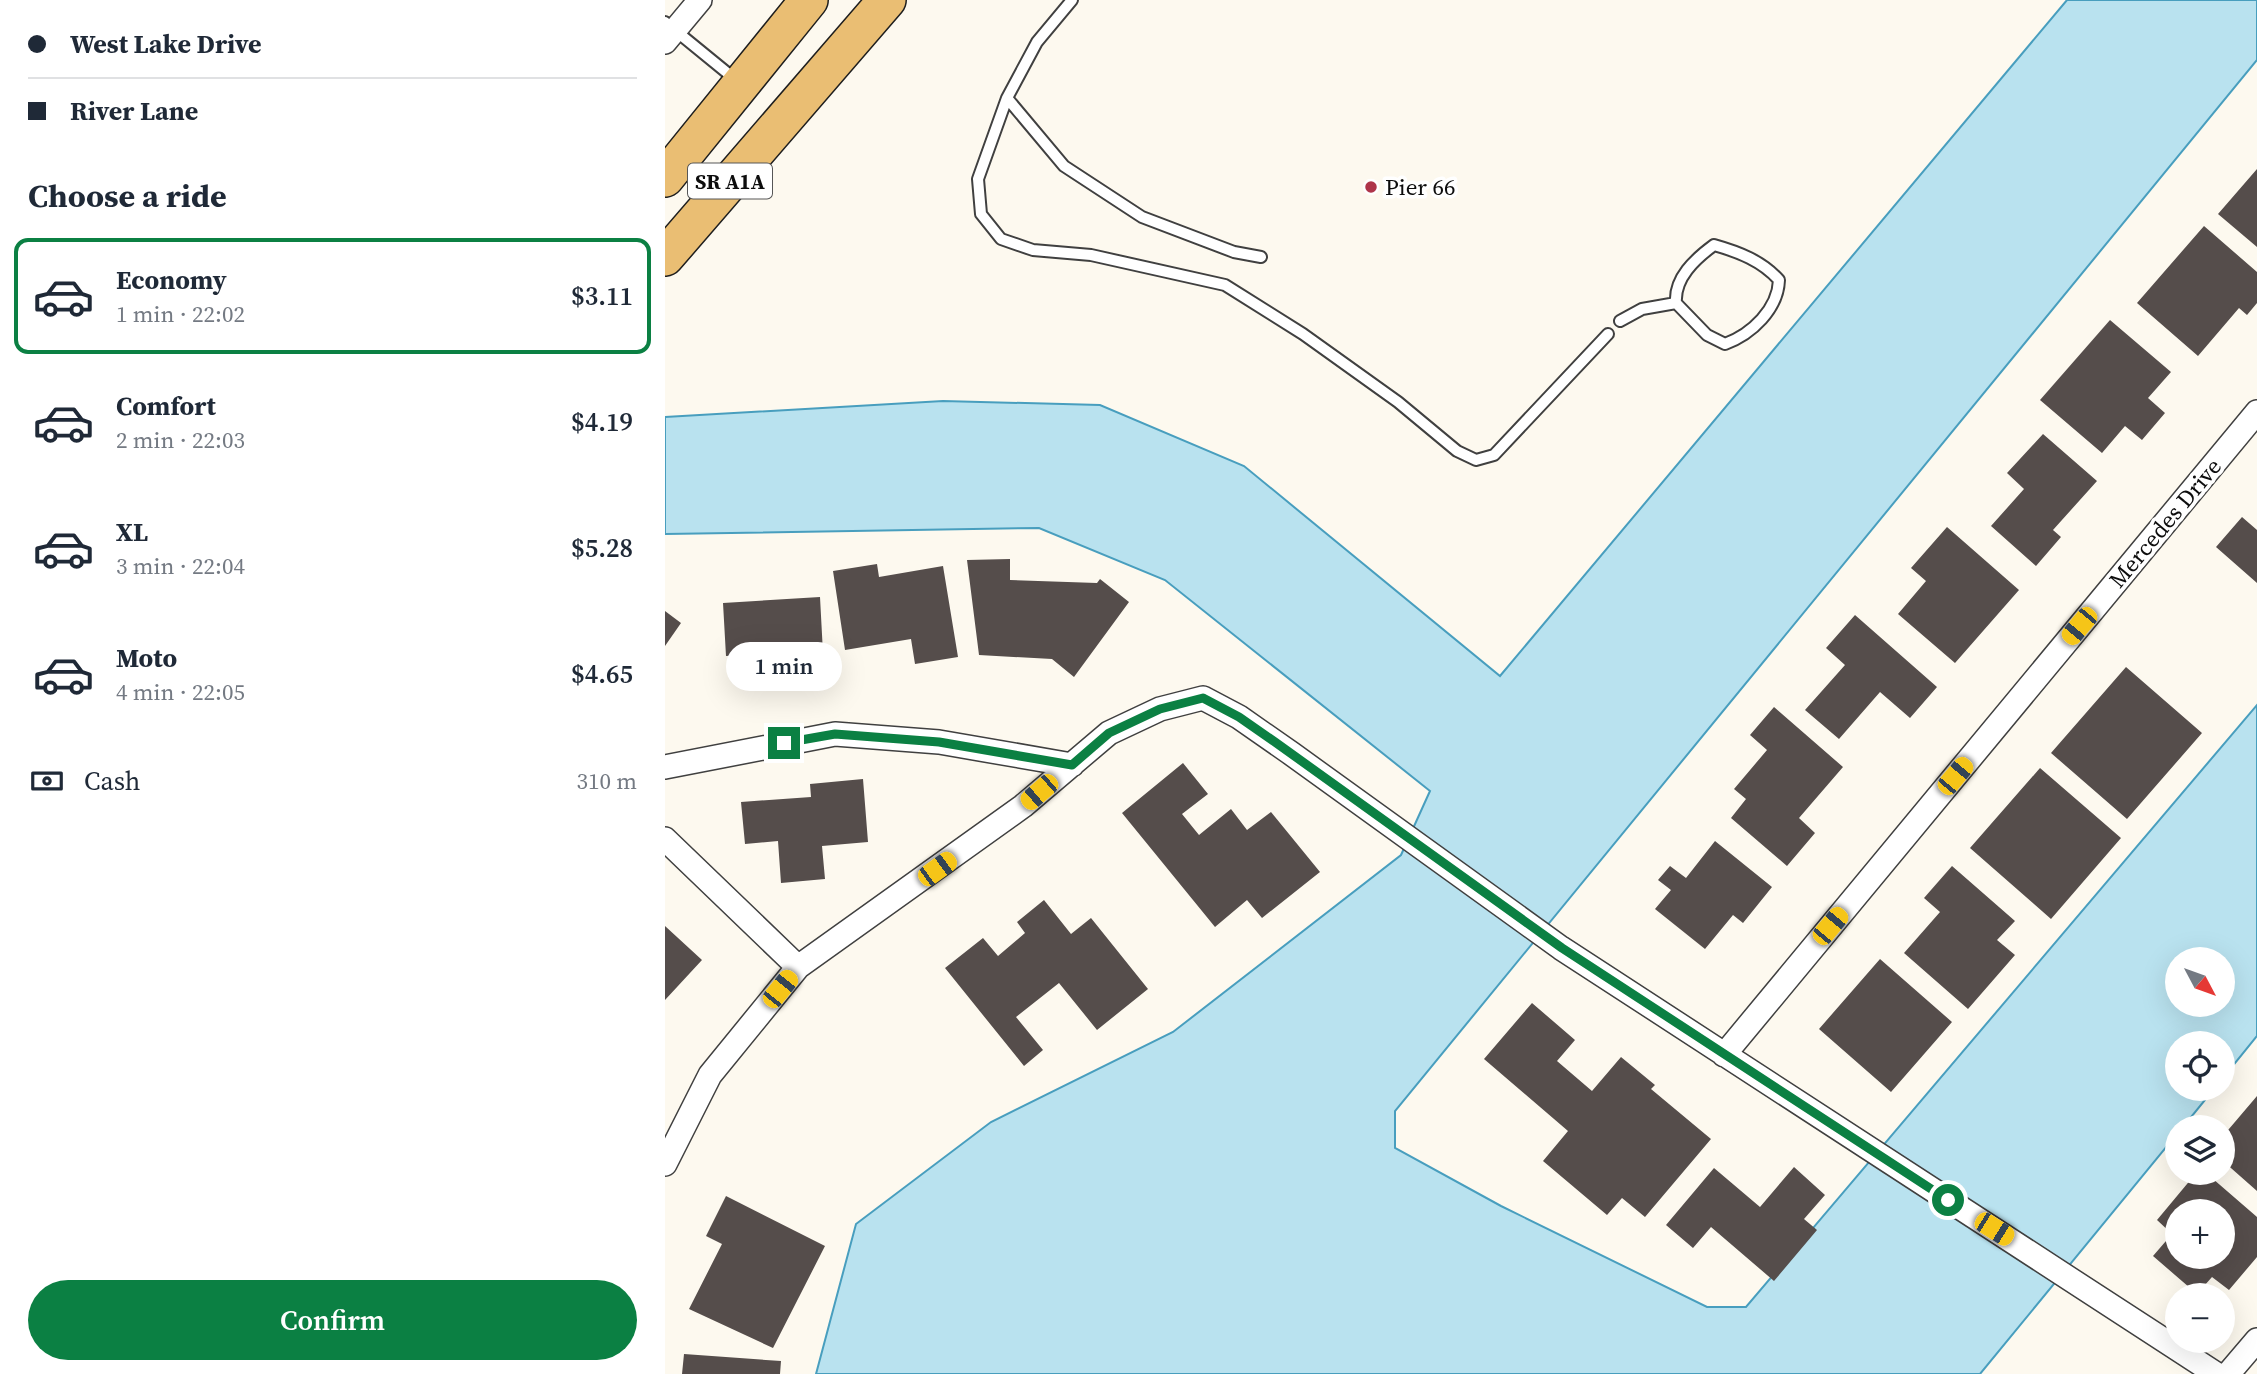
<!DOCTYPE html>
<html lang="en">
<head>
<meta charset="utf-8">
<style>
	body { margin:0; font-family:"Source Serif 4",serif; background:#f6f6f7; color:#1f2937; height:100vh; display:flex; flex-direction:column; font-size:26px; white-space:nowrap }
	* { box-sizing:border-box; margin:0 }
	p { font-size:23px; color:#747a83 }
	.icon { flex:none; width:38px; height:38px; fill:none; stroke:currentColor; stroke-width:2; stroke-linecap:round; stroke-linejoin:round }
	.map { position:relative; flex:1; overflow:hidden }
	.panel { display:flex; flex-direction:column; background:#fff; width:665px }
	.panel>* { flex:none }
	.guide { display:grid; align-content:center; height:154px; padding:0 28px; background:#fff }
	.needle { width:46px; rotate:131deg }
	.controls { position:absolute; left:1500px; top:947px; display:grid; gap:14px }
	.controls a { display:grid; place-items:center; width:70px; height:70px; border-radius:50%; background:#fff; box-shadow:0 7px 28px #0002; font-size:35px }
	.end { position:absolute; width:32px; height:32px; margin:-16px; border:9px solid #0b8043; background:#fff; box-shadow:0 0 0 4px #fff }
	.from { border-radius:50% }
	.bubble { position:absolute; height:49px; border-radius:24px; background:#fff; box-shadow:0 7px 28px #0002; font-size:23px; font-weight:600; line-height:49px; text-align:center }
	.car { position:absolute; width:21px; height:42px; margin:-21px -10px; border-radius:9px; box-shadow:0 0 5px 2px #0007; background:linear-gradient(#f5c518 24%,#345 0 40%,#f5c518 0 76%,#345 0 86%,#f5c518 0) }
	.guide b { display:flex; align-items:center; gap:24px; height:66px; font-size:26px }
	.guide b+b { border-top:2px solid #e0e1e3 }
	.guide i { width:18px; height:18px; background:#1f2937 }
	ul { padding:0; list-style:none }
	li { display:flex; align-items:center; gap:21px; height:116px; margin:0 14px 10px; padding:0 14px; border:4px solid transparent; border-radius:14px }
	li div { flex:1 }
	li b { display:block; font-size:26px }
	li em { font-style:normal; font-weight:600 }
	li.active { border-color:#0b8043 }
	li>.icon { width:63px; height:63px; stroke-width:1.5 }
	h2 { padding:0 28px; font-size:32px; line-height:84px }
	.pay { display:flex; align-items:center; gap:18px; height:77px; padding:0 28px; font-size:26px }
	.pay p { margin-inline-start:auto }
	.primary-button { display:flex; gap:14px; margin-top:auto; padding:14px 28px }
	.primary-button a { flex:1; height:80px; border-radius:42px; background:#0b8043; color:#fff; font-size:28px; font-weight:600; line-height:80px; text-align:center }
	main { display:flex; flex:1; min-height:0 }
	.map>svg:first-child { display:block }
</style>
</head>
<body>
<main>
<section class="panel">
<div class="guide">
<b><i class="from"></i>West Lake Drive</b>
<b><i></i>River Lane</b>
</div>
<h2>Choose a ride</h2>
<ul>
<li class="active"><svg class="icon" aria-label="car" viewBox="0 0 24 24"><path d="M5 17H2v-5l4-1 3-4h7l3 4 3 1v5h-3M9 17h6M6 11h13"/><circle cx="7" cy="17" r="2"/><circle cx="17" cy="17" r="2"/></svg><div><b>Economy</b><p>1 min · 22:02</p></div><em>$3.11</em></li>
<li><svg class="icon" aria-label="car" viewBox="0 0 24 24"><path d="M5 17H2v-5l4-1 3-4h7l3 4 3 1v5h-3M9 17h6M6 11h13"/><circle cx="7" cy="17" r="2"/><circle cx="17" cy="17" r="2"/></svg><div><b>Comfort</b><p>2 min · 22:03</p></div><em>$4.19</em></li>
<li><svg class="icon" aria-label="car" viewBox="0 0 24 24"><path d="M5 17H2v-5l4-1 3-4h7l3 4 3 1v5h-3M9 17h6M6 11h13"/><circle cx="7" cy="17" r="2"/><circle cx="17" cy="17" r="2"/></svg><div><b>XL</b><p>3 min · 22:04</p></div><em>$5.28</em></li>
<li><svg class="icon" aria-label="car" viewBox="0 0 24 24"><path d="M5 17H2v-5l4-1 3-4h7l3 4 3 1v5h-3M9 17h6M6 11h13"/><circle cx="7" cy="17" r="2"/><circle cx="17" cy="17" r="2"/></svg><div><b>Moto</b><p>4 min · 22:05</p></div><em>$4.65</em></li>
</ul>
<div class="pay"><svg class="icon" aria-label="cash" viewBox="0 0 24 24"><path d="M3 7h18v10H3z"/><circle cx="12" cy="12" r="2"/></svg>Cash<p>310 m</p></div>
<div class="primary-button"><a>Confirm</a></div>
</section>
<div class="map">
<svg width="1592" height="1374" viewBox="0 0 1592 1374">
	<rect width="100%" height="100%" fill="#fdf9ef"/>
	<!-- water -->
	<path fill="#b9e2ef" stroke="#489ebe" stroke-width="2" fill-rule="evenodd" d="M 1402,0 L 1592,0 L 1592,60 L 730,1111 L 730,1148 L 836,1206 L 1042,1307 L 1081,1307 L 1592,705 L 1592,1036 L 1558,1078 L 1558,1043 L 1512,1043 L 1512,1088 L 1549,1089 L 1518,1127 L 1512,1127 L 1512,1134 L 1315,1374 L 151,1374 L 191,1224 L 326,1122 L 508,1032 L 736,855 L 765,791 L 500,580 L 374,528 L 0,534 L 0,417 L 278,401 L 435,405 L 579,466 L 835,676 ZM 1512,959 L 1558,959 L 1558,1004 L 1512,1004 Z"/>
	<!-- building -->
	<path fill="#554d4b" fill-rule="evenodd" d="M 1592,169 L 1592,247 L 1553,214 Z
		M 1539,226 L 1592,272 L 1592,303 L 1582,315 L 1574,308 L 1533,356 L 1472,303 Z
		M 1445,320 L 1506,372 L 1483,398 L 1500,413 L 1477,440 L 1460,426 L 1437,453 L 1375,400 Z
		M 1378,434 L 1432,481 L 1388,530 L 1396,537 L 1371,566 L 1326,526 L 1359,489 L 1342,473 Z
		M 1577,517 L 1592,530 L 1592,583 L 1551,547 Z
		M 1282,527 L 1354,590 L 1290,663 L 1233,614 L 1261,581 L 1246,568 Z
		M 345,559 L 345,580 L 432,583 L 435,579 L 464,602 L 409,677 L 387,659 L 314,655 L 302,560 Z
		M 212,564 L 214,577 L 278,566 L 293,657 L 250,664 L 246,639 L 180,650 L 168,571 Z
		M 155,597 L 159,672 L 113,675 L 112,653 L 61,656 L 58,603 Z
		M 0,611 L 16,623 L 0,646 Z
		M 1190,615 L 1272,687 L 1245,718 L 1215,692 L 1174,739 L 1140,710 L 1180,665 L 1161,648 Z
		M 1461,667 L 1537,733 L 1462,819 L 1386,753 Z
		M 1109,707 L 1178,767 L 1134,818 L 1150,833 L 1122,866 L 1066,818 L 1081,799 L 1069,789 L 1102,750 L 1085,735 Z
		M 518,763 L 543,794 L 517,814 L 534,835 L 566,809 L 582,830 L 606,812 L 655,872 L 597,918 L 582,900 L 550,927 L 457,813 Z
		M 1375,768 L 1456,838 L 1386,919 L 1305,848 Z
		M 198,779 L 203,842 L 157,846 L 160,879 L 116,883 L 113,841 L 80,844 L 76,802 L 146,797 L 145,784 Z
		M 1050,841 L 1107,887 L 1078,923 L 1068,915 L 1040,949 L 990,909 L 1006,890 L 993,880 L 1005,866 L 1021,878 Z
		M 1287,866 L 1350,921 L 1332,940 L 1350,955 L 1303,1009 L 1239,953 L 1275,912 L 1259,898 Z
		M 379,900 L 406,934 L 426,918 L 483,989 L 432,1030 L 394,983 L 351,1017 L 378,1050 L 359,1066 L 280,968 L 318,938 L 333,956 L 360,933 L 352,922 Z
		M 0,926 L 37,960 L 0,1000 Z
		M 1215,959 L 1287,1022 L 1226,1092 L 1154,1029 Z
		M 867,1003 L 910,1040 L 892,1061 L 927,1091 L 956,1057 L 990,1085 L 986,1089 L 1046,1139 L 980,1217 L 957,1198 L 942,1215 L 878,1161 L 903,1131 L 819,1059 Z
		M 1592,1096 L 1592,1191 L 1558,1161 L 1558,1136 Z
		M 1129,1167 L 1160,1195 L 1139,1219 L 1152,1230 L 1109,1281 L 1046,1227 L 1028,1248 L 1001,1225 L 1049,1168 L 1095,1207 Z
		M 1532,1172 L 1540,1172 L 1592,1217 L 1592,1257 L 1564,1290 L 1547,1277 L 1532,1294 L 1488,1256 L 1507,1234 L 1492,1220 ZM 1512,1211 L 1558,1211 L 1558,1256 L 1512,1256 Z
		M 61,1196 L 160,1246 L 108,1348 L 24,1309 L 57,1244 L 41,1236 Z
		M 19,1354 L 116,1361 L 115,1374 L 17,1374 Z"/>
	<g fill="none" stroke-linecap="round" stroke-linejoin="round">
		<!-- lane casing -->
		<g stroke="#404040" stroke-width="14">
			<path id="lane" d="M 407,0 L 372,42 L 342,98 L 313,179 L 316,214 L 336,239 L 368,250 L 426,255 L 560,285 L 638,334 L 733,402 L 792,451 L 811,460 L 829,455 L 943,334
				M 0,22 L 71,80
				M 342,98 L 399,166 L 477,217 L 569,252 L 596,257
				M 955,321 L 977,309 L 1011,303 L 1042,335 L 1060,344 C 1087,334 1113,309 1114,280 C 1097,261 1074,252 1049,245 C 1030,259 1009,278 1011,303"/>
		</g>
		<!-- street casing -->
		<g stroke="#404040" stroke-width="26">
			<path id="street" d="M 0,42 L 35,0
				M 0,767 L 170,734 L 274,742 L 407,765
				M 0,839 L 133,967
				M 1059,1055 L 1592,412
				M 0,1164 L 45,1075 L 133,967 L 358,806 L 444,733 L 495,709 L 538,698 L 574,717 L 627,754 L 896,948 L 1551,1374
				M 1563,1374 L 1592,1340"/>
		</g>
		<!-- primary casing -->
		<g stroke="#1e1e1e" stroke-width="40">
			<path id="primary" d="M 0,178 L 144,0
				M 0,257 L 222,0"/>
		</g>
		<!-- lane -->
		<use href="#lane" stroke="#fff" stroke-width="10"/>
		<!-- street -->
		<use href="#street" stroke="#fff" stroke-width="23"/>
		<!-- primary -->
		<use href="#primary" stroke="#eabe73" stroke-width="37"/>
	</g>
	<g fill="none" stroke-linecap="round" stroke-linejoin="round">
		<!-- route -->
		<path stroke="#0b8043" stroke-width="9" d="M 119,743 L 170,734 L 274,742 L 407,765 L 444,733 L 495,709 L 538,698 L 574,717 L 610,742 L 897,948 L 1283,1200"/>
	</g>
	<!-- markers -->
	<circle fill="#ae3449" stroke="#fff" stroke-width="2.5" cx="706" cy="187" r="7"/>
	<g text-anchor="middle" dominant-baseline="central" stroke-width="7" stroke-linejoin="round" paint-order="stroke">
		<!-- shield labels -->
		<rect fill="#fff" stroke="#565656" stroke-width="2" x="23" y="163.5" width="84" height="35" rx="5"/>
		<g font-size="21" font-weight="bold" fill="#0d0d0d">
			<text x="65" y="181">SR A1A</text>
		</g>
		<!-- poi labels -->
		<g font-size="23" fill="#0d0d0d" stroke="#fff" text-anchor="start">
			<text x="720" y="187">Pier 66</text>
		</g>
		<!-- street labels -->
		<g font-size="23" fill="#0d0d0d" stroke="#fff">
			<text transform="translate(1500 523) rotate(-50)">Mercedes Drive</text>
		</g>
	</g>
</svg>
<div class="controls">
<a><svg class="needle" viewBox="-14 -14 28 28"><path d="M0-13l5 13h-10z" fill="#e53935"/><path d="M0 13l5-13h-10z" fill="#747a83"/></svg></a>
<a><svg class="icon" aria-label="locate" viewBox="0 0 24 24"><circle cx="12" cy="12" r="6"/><path d="M12 2v4M12 18v4M2 12h4M18 12h4"/></svg></a>
<a><svg class="icon" aria-label="layers" viewBox="0 0 24 24"><path d="M12 4l9 5-9 5-9-5zM3 14l9 5 9-5"/></svg></a>
<a>+</a>
<a>−</a>
</div>
<i class="end from" style="left:1283px;top:1200px"></i>
<i class="end" style="left:119px;top:743px"></i>
<div class="bubble" style="left:61px;top:642px;width:116px">1 min</div>
<i class="car" style="left:1414px;top:626px;rotate:220deg"></i>
<i class="car" style="left:1290px;top:776px;rotate:40deg"></i>
<i class="car" style="left:374px;top:792px;rotate:229deg"></i>
<i class="car" style="left:272px;top:869px;rotate:54deg"></i>
<i class="car" style="left:1165px;top:926px;rotate:40deg"></i>
<i class="car" style="left:115px;top:989px;rotate:39deg"></i>
<i class="car" style="left:1329px;top:1229px;rotate:122deg"></i>
</div>
</main>
</body>
</html>
